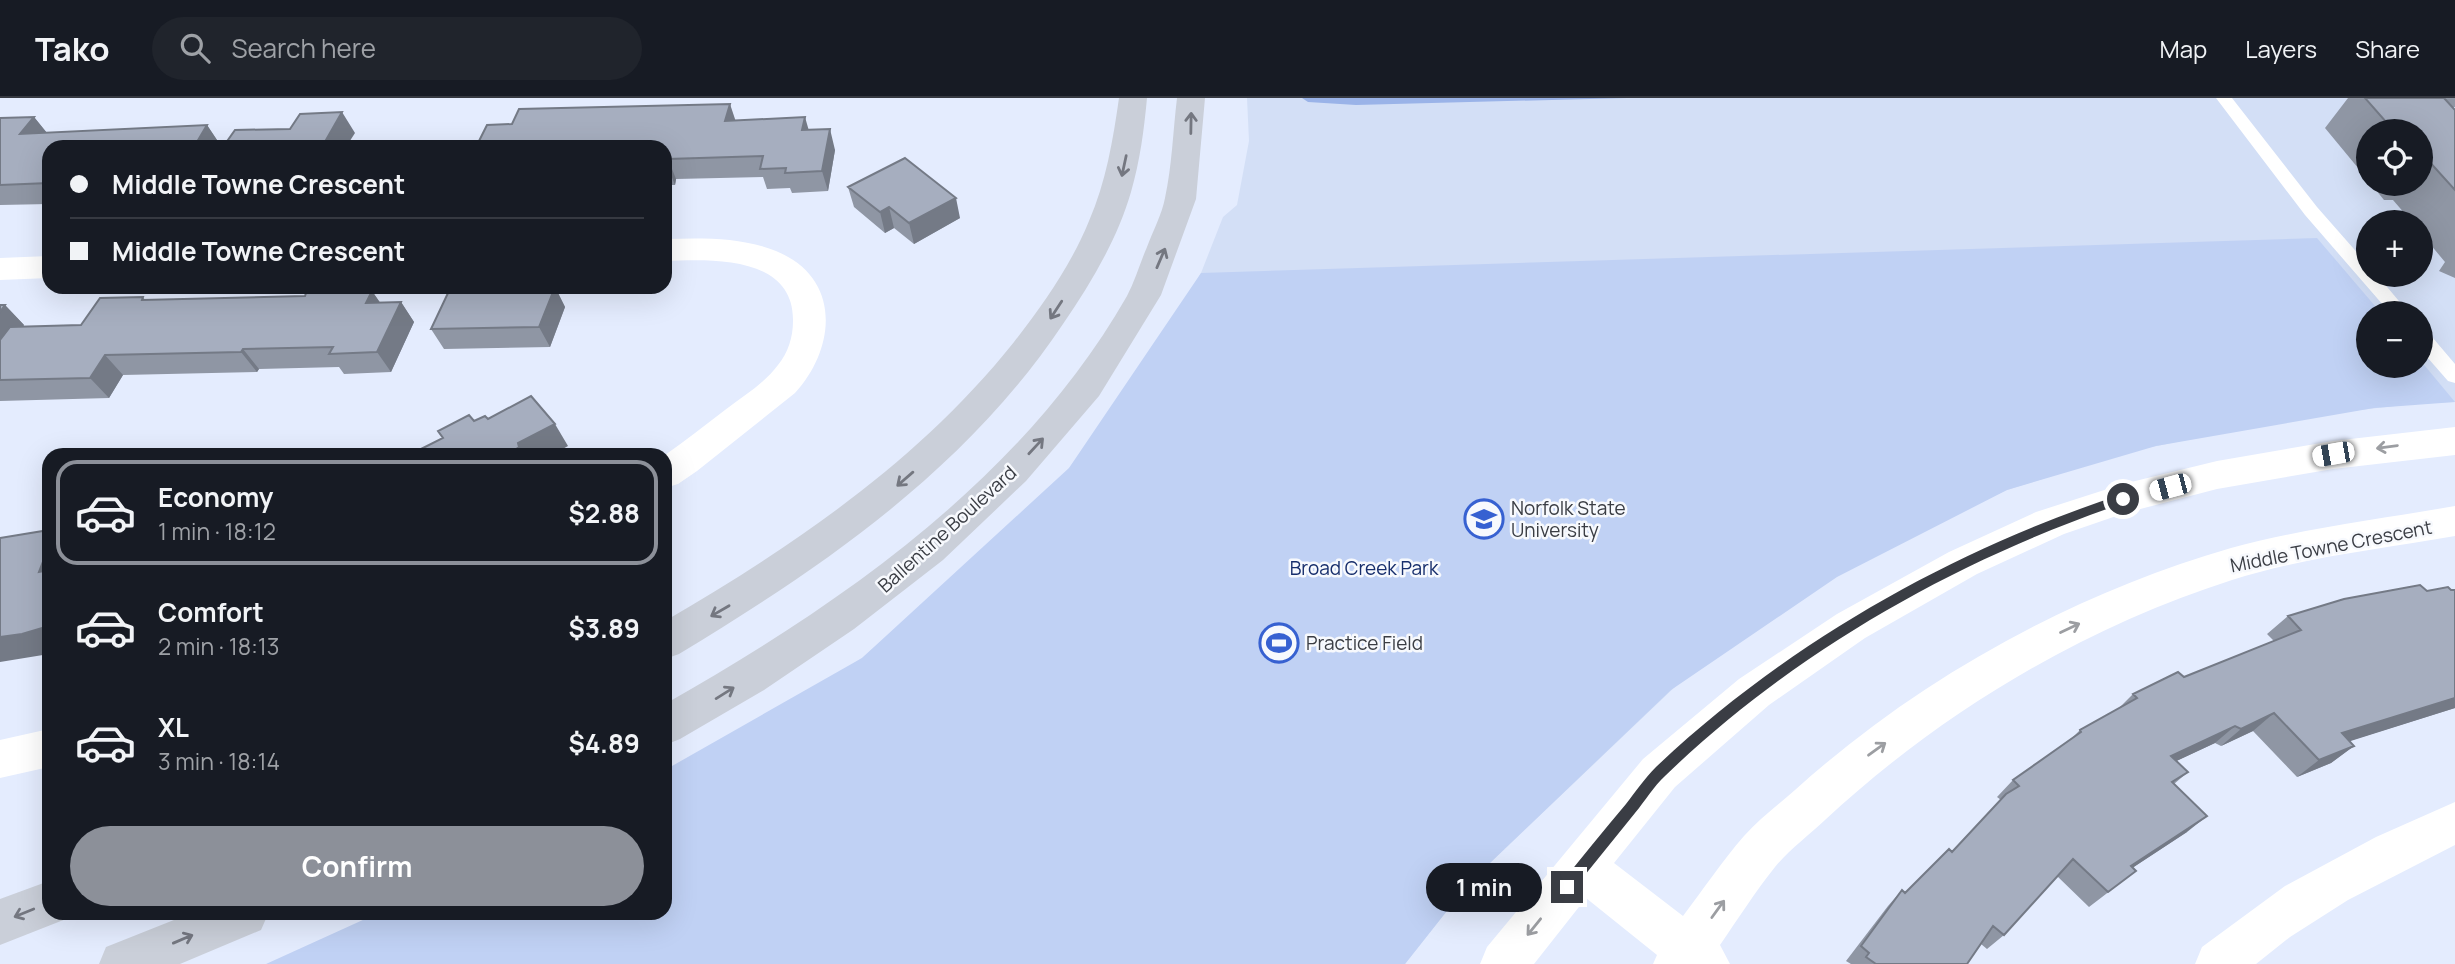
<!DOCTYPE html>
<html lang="en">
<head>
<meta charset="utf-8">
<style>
	body { margin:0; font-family:Manrope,sans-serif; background:#20242c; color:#f1f3f6; height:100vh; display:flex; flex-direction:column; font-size:26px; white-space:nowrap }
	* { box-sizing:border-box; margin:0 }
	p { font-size:23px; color:#9ea1a6 }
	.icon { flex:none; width:38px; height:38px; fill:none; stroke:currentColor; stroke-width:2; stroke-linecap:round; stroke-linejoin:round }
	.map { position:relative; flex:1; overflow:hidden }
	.sheet { position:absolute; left:42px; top:350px; width:630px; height:472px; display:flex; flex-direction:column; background:#171b24; border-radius:21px; box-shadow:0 7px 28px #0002 }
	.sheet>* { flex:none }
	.hud { position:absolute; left:42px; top:42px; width:630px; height:154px; border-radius:21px; box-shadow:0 7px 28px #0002; display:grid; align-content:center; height:154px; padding:0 28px; background:#171b24 }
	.buttons { position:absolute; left:2356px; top:21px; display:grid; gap:14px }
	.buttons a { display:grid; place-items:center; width:77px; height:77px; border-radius:50%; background:#171b24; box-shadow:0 7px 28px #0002; font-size:35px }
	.end { position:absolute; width:32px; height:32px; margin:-16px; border:9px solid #3a3d44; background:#fff; box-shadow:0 0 0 4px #fff }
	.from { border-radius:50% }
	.bubble { position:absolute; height:49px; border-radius:24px; background:#171b24; box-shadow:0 7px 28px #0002; font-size:23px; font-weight:700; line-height:49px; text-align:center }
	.car { position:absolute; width:21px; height:42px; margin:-21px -10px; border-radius:9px; box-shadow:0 0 5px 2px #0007; background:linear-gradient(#fff 24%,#345 0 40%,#fff 0 76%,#345 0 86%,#fff 0) }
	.hud b { display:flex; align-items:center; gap:24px; height:66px; font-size:26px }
	.hud b+b { border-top:2px solid #363941 }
	.hud i { width:18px; height:18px; background:#f1f3f6 }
	ul { padding:12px 0 0; list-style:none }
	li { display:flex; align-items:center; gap:21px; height:105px; margin:0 14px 10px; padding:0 14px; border:4px solid transparent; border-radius:21px }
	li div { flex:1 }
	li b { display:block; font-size:26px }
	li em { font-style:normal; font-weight:700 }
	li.on { border-color:#8c9099 }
	li>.icon { width:63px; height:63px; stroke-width:1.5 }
	.primary-button { display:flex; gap:14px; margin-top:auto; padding:14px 28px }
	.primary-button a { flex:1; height:80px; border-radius:42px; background:#8c9099; color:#fff; font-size:28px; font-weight:700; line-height:80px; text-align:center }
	header { display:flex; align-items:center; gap:42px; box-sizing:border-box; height:98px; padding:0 35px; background:#171b24; border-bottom:2px solid #363941 }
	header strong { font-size:33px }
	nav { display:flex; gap:38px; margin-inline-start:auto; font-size:24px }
	.search { width:490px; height:63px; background:#20242c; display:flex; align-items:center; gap:18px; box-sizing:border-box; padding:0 24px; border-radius:38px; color:#9ea1a6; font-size:26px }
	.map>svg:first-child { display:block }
</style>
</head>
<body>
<header>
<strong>Tako</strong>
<div class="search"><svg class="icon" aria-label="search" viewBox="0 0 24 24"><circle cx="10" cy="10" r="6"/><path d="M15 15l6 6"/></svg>Search here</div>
<nav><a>Map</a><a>Layers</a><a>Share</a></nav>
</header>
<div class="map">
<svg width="2455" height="866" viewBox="0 0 2455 866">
	<rect width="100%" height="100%" fill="#e4ecfe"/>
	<!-- built -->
	<path fill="#d3dff6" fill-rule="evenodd" d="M 1247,0 L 2455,0 L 2455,304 L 2423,305 L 2304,318 L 2132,353 L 2007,392 L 1887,447 L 1700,565 L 1469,785 L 1405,866 L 268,866 L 665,816 L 705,660 L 862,560 L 1050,394 L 1144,276 L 1201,175 L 1223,119 L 1237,107 L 1249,43 ZM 2368,33 L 2420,33 L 2420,86 L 2368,86 ZM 2368,124 L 2420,124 L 2420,177 L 2368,177 ZM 2368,215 L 2420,215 L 2420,268 L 2368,268 Z"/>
	<!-- green -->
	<path fill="#c0d1f4" d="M 2317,140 L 2381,215 L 2368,215 L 2368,268 L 2420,268 L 2420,262 L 2455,304 L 2374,310 L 2156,348 L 2007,392 L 1837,479 L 1671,592 L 1469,785 L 1405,866 L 266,866 L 376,816 L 665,816 L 665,672 L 862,560 L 1069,370 L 1201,175 Z"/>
	<!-- water -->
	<path fill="#9ab3e8" d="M 1302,0 L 1627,0 L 1356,7 L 1308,4 Z"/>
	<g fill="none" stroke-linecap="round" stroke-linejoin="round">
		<!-- lane -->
		<path fill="#fff" fill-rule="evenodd" d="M 2216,0 L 2232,0 L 2317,109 L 2368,167 L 2368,177 L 2377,177 L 2409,215 L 2390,215 L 2305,117 Z
			M 2420,232 L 2427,233 L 2455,266 L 2455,285 L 2448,283 L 2420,251 Z"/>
		<!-- street -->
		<path fill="#fff" fill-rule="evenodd" d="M 665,141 C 703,140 741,139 776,153 C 842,180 836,250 795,295 L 697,373 L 678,386 L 665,390 L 665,357 C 685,343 705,327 725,312 C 743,298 764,286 778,267 C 788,255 793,239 793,223 C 794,157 710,161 665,163 Z
			M 49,158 L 49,180 L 0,182 L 0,160 Z
			M 2455,329 L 2455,357 L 2333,371 L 2217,391 L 2125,415 L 2064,436 L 1977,476 L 1865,540 L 1769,607 L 1675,689 L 1614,765 L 1683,818 C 1703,792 1722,763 1744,738 C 1759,721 1778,707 1795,692 C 1918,581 2072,496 2231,450 C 2304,430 2381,421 2455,408 L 2455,438 C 2381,451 2304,459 2232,482 C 2082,530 1940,615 1825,722 C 1809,737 1789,752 1775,769 C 1755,794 1738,821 1720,847 L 1730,866 L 1653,866 L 1657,857 L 1586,800 L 1534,866 L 1480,866 L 1487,849 L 1643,661 L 1739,581 L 1837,516 L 1949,454 L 2036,414 L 2123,386 L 2217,363 L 2333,343 Z
			M 49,631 L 49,669 L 0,680 L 0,642 Z
			M 2455,704 L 2455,747 L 2348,802 L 2290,839 L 2256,866 L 2195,866 L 2202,849 L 2285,788 L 2376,739 Z"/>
		<!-- secondary -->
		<path fill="#cacfd9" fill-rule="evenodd" d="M 1119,0 L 1147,0 C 1144,32 1140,63 1131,94 C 1117,142 1091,185 1063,226 C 966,371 826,467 679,556 L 665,561 L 665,523 C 795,447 919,363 1014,244 C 1043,207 1071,167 1089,123 C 1106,84 1113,42 1119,0 Z
			M 1177,0 L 1205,0 L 1196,101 L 1161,197 L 1099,298 L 1026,383 L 943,462 L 854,531 L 764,592 L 680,641 L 665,647 L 665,606 C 843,505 1023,380 1127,198 C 1135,183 1140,165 1147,149 C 1153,133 1162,116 1165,100 C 1172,68 1173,33 1177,0 Z
			M 49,783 L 49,816 L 68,816 L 66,821 L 0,847 L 0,801 Z
			M 189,816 L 268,816 L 261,832 L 180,866 L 99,866 L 106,849 Z"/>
	</g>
	<!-- wall -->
	<path fill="#8f96a4" d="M 2348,0 L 2455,0 L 2455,9 L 2452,9 L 2455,12 L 2455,180 L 2439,173 L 2445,164 L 2420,134 L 2420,124 L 2412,124 L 2393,102 L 2384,102 L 2371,86 L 2420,86 L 2420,33 L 2368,33 L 2368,82 L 2325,30 Z
		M 34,19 L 47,35 L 207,27 L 221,48 L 221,49 L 49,49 L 49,106 L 0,107 L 0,20 Z
		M 736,22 L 809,32 L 835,52 L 828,93 L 792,95 L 790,90 L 767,91 L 763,79 L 676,81 L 675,87 L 665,87 L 665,49 L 476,49 Z
		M 848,89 L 960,120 L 914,146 L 894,130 L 885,135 L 854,109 Z
		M 555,189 L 565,209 L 550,249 L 444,251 L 431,231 Z
		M 372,193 L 380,205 L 401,204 L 414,224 L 391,274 L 344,276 L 339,269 L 259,271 L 257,274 L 123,277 L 109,300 L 0,303 L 0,207 L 5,207 L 24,227 L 23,229 L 81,227 L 143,199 L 145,202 L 305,198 Z
		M 2455,492 L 2455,610 L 2349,643 L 2354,648 L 2331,665 L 2297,679 L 2253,633 L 2221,648 L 2215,645 L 2176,663 L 2188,674 L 2174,686 L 2187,734 L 2132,770 L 2136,773 L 2089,809 L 2057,778 L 2004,837 L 1987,851 L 1981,846 L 1967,866 L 1851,866 L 1846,863 L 1888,808 L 1902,792 L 1905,795 L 1952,753 L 2001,702 L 1997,699 L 2013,682 L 2070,642 L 2080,632 L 2119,610 L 2133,596 L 2184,579 L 2274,543 L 2267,536 L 2288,518 L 2427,493 Z"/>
	<!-- shaded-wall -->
	<path fill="#747a86" d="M 730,6 L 737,27 L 725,23 Z
		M 342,14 L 355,35 L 346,49 L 322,49 Z
		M 34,19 L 51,40 L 20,36 Z
		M 805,19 L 811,40 L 802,32 Z
		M 207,27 L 221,48 L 221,49 L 194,49 Z
		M 830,31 L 835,52 L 828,93 L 822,73 Z
		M 668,61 L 676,81 L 675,87 L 667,67 Z
		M 956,100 L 960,120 L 914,146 L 909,125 Z
		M 889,109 L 894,130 L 885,135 L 880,114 Z
		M 555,189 L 565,209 L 550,249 L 539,229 Z
		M 372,193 L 386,213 L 366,205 Z
		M 401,204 L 414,224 L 391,274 L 377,254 Z
		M 5,207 L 24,227 L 0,260 L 0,214 Z
		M 243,251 L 259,271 L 257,274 L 241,254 Z
		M 105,257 L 123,277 L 109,300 L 90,280 Z
		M 555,326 L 568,348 L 552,357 L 508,357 L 518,345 Z
		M 49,448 L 49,483 L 39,474 Z
		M 49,528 L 49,556 L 0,564 L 0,539 Z
		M 2455,600 L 2455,610 L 2319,653 L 2342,635 Z
		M 2274,615 L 2253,633 L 2221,648 L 2241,631 Z
		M 2235,628 L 2215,645 L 2151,675 L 2171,658 Z
		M 2354,648 L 2331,665 L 2297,679 L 2319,662 Z
		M 2207,718 L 2187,734 L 2111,784 L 2131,768 Z"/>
	<!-- building -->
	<path fill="#a6aebf" stroke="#747a86" stroke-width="2" d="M 2365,0 L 2444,0 L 2455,12 L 2455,92 L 2427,61 L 2420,61 L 2420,33 L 2394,33 Z
		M 730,6 L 725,23 L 805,19 L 802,32 L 830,31 L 822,73 L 785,75 L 786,70 L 760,71 L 763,58 L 668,61 L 667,67 L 665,67 L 665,49 L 476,49 L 487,27 L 512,26 L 519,11 Z
		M 342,14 L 322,49 L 223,49 L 235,32 L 290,31 L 300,16 Z
		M 34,19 L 20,36 L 207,27 L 194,49 L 49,49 L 49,85 L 0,87 L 0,20 Z
		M 905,60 L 956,100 L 909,125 L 889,109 L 880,114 L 848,89 Z
		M 555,189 L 539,229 L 431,231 L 448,195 Z
		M 372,193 L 366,205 L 401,204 L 377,254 L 329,256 L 333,249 L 243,251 L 241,254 L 105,257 L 90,280 L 0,282 L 0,242 L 10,229 L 81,227 L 100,200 L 143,199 L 142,202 L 305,198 L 306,195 Z
		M 0,207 L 5,207 L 0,214 Z
		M 531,298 L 555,326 L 518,345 L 519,349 L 508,357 L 414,357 L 413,355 L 443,340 L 438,333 L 469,317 L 474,323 L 485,318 L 488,321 Z
		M 49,432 L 49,448 L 39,474 L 49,472 L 49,528 L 22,536 L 0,539 L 0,440 Z
		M 2420,487 L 2427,493 L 2448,489 L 2451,492 L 2455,492 L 2455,600 L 2342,635 L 2354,648 L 2319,662 L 2274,615 L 2241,631 L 2235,628 L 2171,658 L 2188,674 L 2172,684 L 2207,718 L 2131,768 L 2136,773 L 2108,794 L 2073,761 L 2004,837 L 1993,828 L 1967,866 L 1876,866 L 1866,859 L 1869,855 L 1861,848 L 1902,792 L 1905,795 L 1949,751 L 1952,754 L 2006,696 L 2019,688 L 2013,682 L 2081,634 L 2080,632 L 2137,600 L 2133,596 L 2178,574 L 2184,579 L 2301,532 L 2288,518 L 2344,501 Z"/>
	<!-- one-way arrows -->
	<defs><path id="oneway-shaft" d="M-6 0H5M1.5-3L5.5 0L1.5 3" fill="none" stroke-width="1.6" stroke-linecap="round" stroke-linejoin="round" transform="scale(1.75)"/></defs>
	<g stroke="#747780">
		<use href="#oneway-shaft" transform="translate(1191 25) rotate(-89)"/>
		<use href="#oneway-shaft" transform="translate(1124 68) rotate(102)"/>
		<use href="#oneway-shaft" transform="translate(1161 160) rotate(-67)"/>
		<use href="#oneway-shaft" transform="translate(1056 212) rotate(123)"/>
		<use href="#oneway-shaft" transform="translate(1036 348) rotate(-47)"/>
		<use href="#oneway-shaft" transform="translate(905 381) rotate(139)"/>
		<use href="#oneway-shaft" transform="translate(720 513) rotate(150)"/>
		<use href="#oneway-shaft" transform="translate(725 595) rotate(-32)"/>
		<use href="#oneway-shaft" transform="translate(24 815) rotate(158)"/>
		<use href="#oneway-shaft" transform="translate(183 841) rotate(-23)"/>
	</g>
	<g stroke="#9c9ea2">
		<use href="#oneway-shaft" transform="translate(2387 349) rotate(172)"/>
		<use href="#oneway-shaft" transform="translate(2070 530) rotate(-25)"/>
		<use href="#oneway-shaft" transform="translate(1877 651) rotate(-36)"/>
		<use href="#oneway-shaft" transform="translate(1718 811) rotate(-54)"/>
		<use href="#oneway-shaft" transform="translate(1534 829) rotate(129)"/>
	</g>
	<!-- route -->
	<path fill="#3a3d44" d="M 2123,396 L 2129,401 L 2127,404 C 1958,461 1794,553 1665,678 C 1654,688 1645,703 1635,715 C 1614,741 1593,767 1572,793 L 1562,793 L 1562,784 C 1583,758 1604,732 1626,706 C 1635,694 1645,680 1656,669 C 1787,545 1952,452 2123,396 Z"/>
	<!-- icons -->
	<defs>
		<g id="university-ring" transform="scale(2.0125)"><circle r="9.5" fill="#f7f9fd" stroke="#3761d1" stroke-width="1.5"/><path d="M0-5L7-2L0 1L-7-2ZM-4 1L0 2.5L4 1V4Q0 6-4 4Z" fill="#3761d1"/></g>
		<g id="stadium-ring" transform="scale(2.0125)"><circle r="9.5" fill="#f7f9fd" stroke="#3761d1" stroke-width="1.5"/><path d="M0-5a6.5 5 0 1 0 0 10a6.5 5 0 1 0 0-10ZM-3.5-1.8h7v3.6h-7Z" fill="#3761d1"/></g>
	</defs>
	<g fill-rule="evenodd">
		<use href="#university-ring" x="1484" y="421"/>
		<use href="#stadium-ring" x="1279" y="545"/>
	</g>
	<g text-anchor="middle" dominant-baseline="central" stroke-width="5" stroke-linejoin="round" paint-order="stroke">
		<!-- poi labels -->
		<g font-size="19" fill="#3a3d44" stroke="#f7f9fd" text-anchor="start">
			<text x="1511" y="410">Norfolk State<tspan x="1511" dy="22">University</tspan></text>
			<text x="1306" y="545">Practice Field</text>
		</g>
		<!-- street labels -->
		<g font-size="19" fill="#3a3d44" stroke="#f7f9fd">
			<text transform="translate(947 431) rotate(-42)">Ballentine Boulevard</text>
			<text transform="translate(2331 448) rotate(-11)">Middle Towne Crescent</text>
		</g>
		<!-- park labels -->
		<g font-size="19" fill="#172e6c" stroke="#f7f9fd">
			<text x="1364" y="470">Broad Creek Park</text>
		</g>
	</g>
</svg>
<div class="buttons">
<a><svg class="icon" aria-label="locate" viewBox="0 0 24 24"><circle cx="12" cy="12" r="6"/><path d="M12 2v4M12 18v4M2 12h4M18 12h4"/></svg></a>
<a>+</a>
<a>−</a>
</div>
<i class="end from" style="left:2123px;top:401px"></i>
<i class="end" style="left:1567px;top:789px"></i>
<div class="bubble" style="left:1426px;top:765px;width:116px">1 min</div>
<i class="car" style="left:2333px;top:356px;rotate:260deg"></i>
<i class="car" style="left:2170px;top:389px;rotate:255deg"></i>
<div class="hud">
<b><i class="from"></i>Middle Towne Crescent</b>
<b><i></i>Middle Towne Crescent</b>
</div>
<section class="sheet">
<ul>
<li class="on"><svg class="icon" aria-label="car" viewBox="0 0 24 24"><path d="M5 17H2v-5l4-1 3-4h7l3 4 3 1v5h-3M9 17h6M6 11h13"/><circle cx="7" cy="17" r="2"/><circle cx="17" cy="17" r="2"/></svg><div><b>Economy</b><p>1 min · 18:12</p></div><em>$2.88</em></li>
<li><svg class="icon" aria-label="car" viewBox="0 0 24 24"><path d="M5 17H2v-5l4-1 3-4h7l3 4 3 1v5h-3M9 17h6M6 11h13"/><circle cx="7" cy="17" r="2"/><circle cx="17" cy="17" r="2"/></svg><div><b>Comfort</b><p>2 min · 18:13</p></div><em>$3.89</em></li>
<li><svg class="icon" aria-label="car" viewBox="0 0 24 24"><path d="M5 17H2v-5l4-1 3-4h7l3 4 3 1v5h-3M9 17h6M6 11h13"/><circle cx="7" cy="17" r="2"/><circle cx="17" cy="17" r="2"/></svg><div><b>XL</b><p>3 min · 18:14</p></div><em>$4.89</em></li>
</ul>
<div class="primary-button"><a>Confirm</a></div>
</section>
</div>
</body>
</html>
